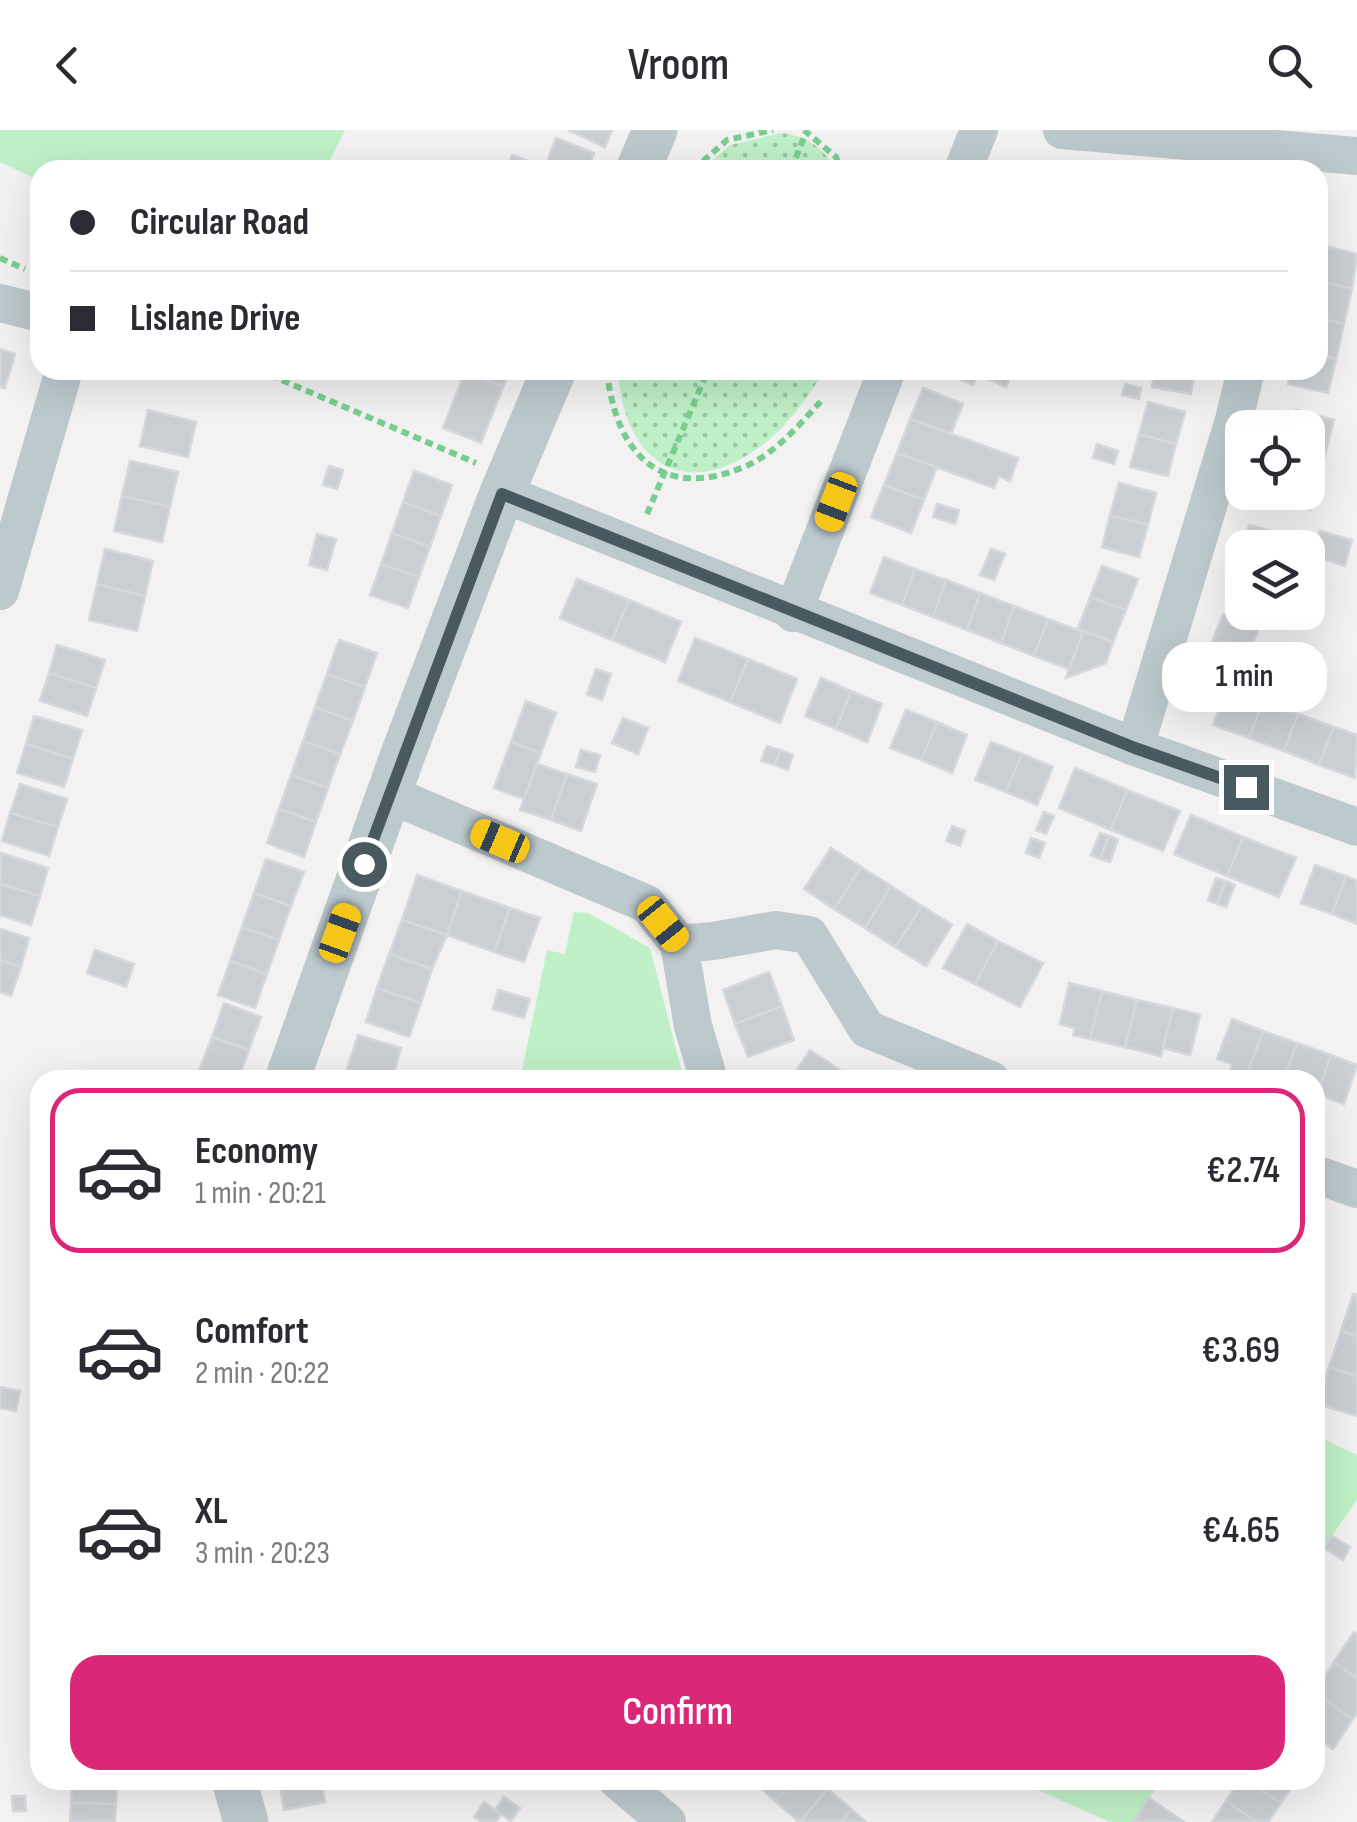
<!DOCTYPE html>
<html lang="en">
<head>
<meta charset="utf-8">
<style>
	body { margin:0; font-family:"Sofia Sans Condensed",sans-serif; background:#f7f7f7; color:#2b2b33; height:100vh; display:flex; flex-direction:column; font-size:38px; white-space:nowrap }
	* { box-sizing:border-box; margin:0 }
	p { font-size:32px; color:#7c7c81 }
	.icon { flex:none; width:55px; height:55px; fill:none; stroke:currentColor; stroke-width:2; stroke-linecap:round; stroke-linejoin:round }
	.map { position:relative; flex:1; overflow:hidden }
	.side { position:absolute; left:30px; top:940px; width:1295px; height:720px; display:flex; flex-direction:column; background:#fff; border-radius:30px; box-shadow:0 10px 40px #0002 }
	.side>* { flex:none }
	.guide { position:absolute; left:30px; top:30px; width:1298px; height:220px; border-radius:30px; box-shadow:0 10px 40px #0002; display:grid; align-content:center; height:220px; padding:0 40px; background:#fff }
	.controls { position:absolute; left:1225px; top:280px; display:grid; gap:20px }
	.controls a { display:grid; place-items:center; width:100px; height:100px; border-radius:20px; background:#fff; box-shadow:0 10px 40px #0002; font-size:50px }
	.end { position:absolute; width:45px; height:45px; margin:-22px; border:12px solid #48595f; background:#fff; box-shadow:0 0 0 5px #fff }
	.from { border-radius:50% }
	.bubble { position:absolute; height:70px; border-radius:30px; background:#fff; box-shadow:0 10px 40px #0002; font-size:32px; font-weight:600; line-height:70px; text-align:center }
	.car { position:absolute; width:30px; height:60px; margin:-30px -15px; border-radius:12px; box-shadow:0 0 8px 2px #0007; background:linear-gradient(#f5c518 24%,#345 0 40%,#f5c518 0 76%,#345 0 86%,#f5c518 0) }
	.guide b { display:flex; align-items:center; gap:35px; height:95px; font-size:38px }
	.guide b+b { border-top:2px solid #e1e1e2 }
	.guide i { width:25px; height:25px; background:#2b2b33 }
	ul { padding:18px 0 0; list-style:none }
	li { display:flex; align-items:center; gap:30px; height:165px; margin:0 20px 15px; padding:0 20px; border:5px solid transparent; border-radius:30px }
	li div { flex:1 }
	li b { display:block; font-size:38px }
	li em { font-style:normal; font-weight:600 }
	li.selected { border-color:#db2777 }
	li>.icon { width:90px; height:90px; stroke-width:1.5 }
	.cta { display:flex; gap:20px; margin-top:auto; padding:20px 40px }
	.cta a { flex:1; height:115px; border-radius:30px; background:#db2777; color:#fff; font-size:40px; font-weight:600; line-height:115px; text-align:center }
	header { display:flex; justify-content:space-between; align-items:center; height:130px; padding:0 40px; background:#fff; font-size:45px; font-weight:600 }
	.map>svg:first-child { display:block }
</style>
</head>
<body>
<header><svg class="icon" aria-label="back" viewBox="0 0 24 24"><path d="M15 5l-7 7 7 7"/></svg>Vroom<svg class="icon" aria-label="search" viewBox="0 0 24 24"><circle cx="10" cy="10" r="6"/><path d="M15 15l6 6"/></svg></header>
<div class="map">
<svg width="1357" height="1692" viewBox="0 0 1357 1692">
	<defs>
		<pattern id="grass-dots" width="8" height="8" patternUnits="userSpaceOnUse" patternTransform="scale(2.5)"><rect width="8" height="8" fill="#bff0c7"/><path d="M2 2h.1M6 6h.1" fill="none" stroke="#9dc5a5" stroke-width="1.8" stroke-linecap="round"/></pattern>
	</defs>
	<rect width="100%" height="100%" fill="#f3f1f1"/>
	<!-- grass -->
	<path fill="url(#grass-dots)" d="M 782,3 C 807,6 824,18 836,40 L 701,40 L 730,15 Z
		M 618,240 L 825,240 C 807,268 788,296 761,316 C 682,375 623,329 618,240 Z"/>
	<!-- pitch -->
	<path fill="#bff0c7" d="M 0,0 L 345,0 L 325,40 L 40,40 L 40,51 L 0,32 Z
		M 574,782 L 588,783 L 650,818 L 684,950 L 520,950 L 547,820 L 565,824 Z
		M 1315,1305 L 1357,1325 L 1357,1370 L 1315,1430 Z
		M 1015,1650 L 1162,1650 L 1133,1692 L 1110,1692 Z"/>
	<!-- building -->
	<path fill="#cbcfd3" stroke="#d5d8dc" stroke-width="2.5" d="M 568,0 L 612,0 L 605,17 Z
		M 556,8 L 594,23 L 588,40 L 545,37 Z
		M 512,25 L 545,37 L 553,40 L 506,40 Z
		M 1321,115 L 1357,124 L 1352,159 L 1318,151 Z
		M 1318,151 L 1352,159 L 1344,194 L 1318,188 Z
		M 1318,188 L 1344,194 L 1336,229 L 1318,224 Z
		M 0,219 L 15,224 L 5,258 L 0,257 Z
		M 1318,224 L 1336,229 L 1328,263 L 1288,254 L 1291,240 L 1318,240 Z
		M 466,240 L 510,240 L 503,257 Z
		M 939,240 L 1013,240 L 1006,257 L 977,244 L 973,255 Z
		M 1155,240 L 1195,240 L 1191,264 L 1152,257 Z
		M 465,242 L 503,257 L 481,313 L 443,298 Z
		M 1125,254 L 1141,258 L 1139,269 L 1122,265 Z
		M 923,258 L 963,274 L 951,304 L 910,289 Z
		M 1148,272 L 1185,282 L 1176,314 L 1139,304 Z
		M 148,280 L 196,292 L 188,327 L 140,316 Z
		M 1296,280 L 1334,290 L 1322,337 L 1308,333 L 1308,298 L 1291,298 Z
		M 910,289 L 1018,328 L 1010,351 L 999,346 L 994,358 L 897,323 Z
		M 1139,304 L 1176,314 L 1168,346 L 1130,337 Z
		M 1097,314 L 1118,321 L 1114,334 L 1093,328 Z
		M 897,323 L 937,337 L 924,370 L 884,355 Z
		M 130,331 L 178,342 L 170,377 L 122,366 Z
		M 1308,333 L 1322,337 L 1310,380 L 1272,370 L 1275,362 L 1308,362 Z
		M 329,336 L 343,340 L 337,359 L 323,355 Z
		M 414,341 L 452,355 L 441,386 L 403,372 Z
		M 1119,353 L 1156,363 L 1148,395 L 1110,385 Z
		M 884,355 L 924,370 L 911,403 L 871,387 Z
		M 122,366 L 170,377 L 162,412 L 114,401 Z
		M 403,372 L 441,386 L 430,417 L 392,403 Z
		M 937,374 L 959,380 L 955,394 L 933,387 Z
		M 1110,385 L 1148,395 L 1139,427 L 1102,417 Z
		M 1249,395 L 1286,405 L 1283,418 L 1243,418 Z
		M 1320,401 L 1352,410 L 1345,436 L 1313,426 Z
		M 392,403 L 430,417 L 419,447 L 381,434 Z
		M 317,404 L 336,409 L 327,440 L 309,435 Z
		M 105,419 L 153,431 L 145,466 L 97,454 Z
		M 991,419 L 1005,424 L 994,450 L 980,445 Z
		M 884,427 L 915,439 L 902,475 L 870,463 Z
		M 1240,427 L 1242,428 L 1242,462 L 1232,459 Z
		M 381,434 L 419,447 L 408,478 L 370,465 Z
		M 1102,436 L 1138,449 L 1126,480 L 1090,467 Z
		M 915,439 L 946,450 L 933,487 L 902,475 Z
		M 577,449 L 629,470 L 612,510 L 560,488 Z
		M 946,450 L 980,463 L 967,500 L 933,487 Z
		M 97,454 L 145,466 L 137,501 L 89,490 Z
		M 980,463 L 1014,476 L 1001,513 L 967,500 Z
		M 1090,467 L 1126,480 L 1113,512 L 1078,498 Z
		M 629,470 L 681,492 L 665,532 L 612,510 Z
		M 1014,476 L 1048,489 L 1034,526 L 1001,513 Z
		M 1223,484 L 1259,498 L 1247,529 L 1211,515 Z
		M 1048,489 L 1083,502 L 1069,539 L 1034,526 Z
		M 1083,501 L 1113,512 L 1106,533 L 1066,548 Z
		M 695,508 L 748,529 L 730,572 L 678,551 Z
		M 339,510 L 377,523 L 365,557 L 327,544 Z
		M 57,515 L 105,530 L 96,558 L 49,543 Z
		M 1211,515 L 1247,529 L 1236,561 L 1199,547 Z
		M 748,529 L 797,549 L 780,593 L 730,572 Z
		M 596,539 L 611,544 L 602,570 L 587,564 Z
		M 49,543 L 96,558 L 87,586 L 40,571 Z
		M 327,544 L 365,557 L 353,591 L 315,577 Z
		M 821,548 L 851,561 L 836,599 L 805,586 Z
		M 1227,557 L 1263,571 L 1249,608 L 1213,595 Z
		M 851,561 L 882,574 L 867,612 L 836,599 Z
		M 526,571 L 556,583 L 541,623 L 511,612 Z
		M 1263,571 L 1298,584 L 1284,621 L 1249,608 Z
		M 315,577 L 353,591 L 340,624 L 303,611 Z
		M 906,580 L 937,592 L 921,630 L 890,618 Z
		M 1298,584 L 1334,597 L 1319,635 L 1284,621 Z
		M 34,586 L 82,600 L 73,629 L 26,614 Z
		M 623,588 L 648,598 L 638,624 L 612,613 Z
		M 937,592 L 967,605 L 952,643 L 921,630 Z
		M 1334,597 L 1357,605 L 1355,648 L 1319,635 Z
		M 303,611 L 340,624 L 328,658 L 291,645 Z
		M 511,612 L 541,623 L 524,669 L 494,658 Z
		M 991,612 L 1022,624 L 1006,662 L 975,650 Z
		M 26,614 L 73,629 L 64,657 L 17,643 Z
		M 767,616 L 780,620 L 775,635 L 761,631 Z
		M 581,620 L 600,625 L 595,642 L 576,637 Z
		M 780,620 L 793,625 L 788,640 L 775,635 Z
		M 1022,624 L 1053,637 L 1037,675 L 1006,662 Z
		M 537,634 L 567,644 L 551,690 L 520,680 Z
		M 1075,638 L 1127,660 L 1111,700 L 1059,678 Z
		M 567,644 L 597,654 L 581,701 L 551,690 Z
		M 291,645 L 328,658 L 316,692 L 279,679 Z
		M 20,654 L 67,669 L 58,697 L 10,683 Z
		M 1127,660 L 1180,681 L 1163,721 L 1111,700 Z
		M 279,679 L 316,692 L 304,727 L 267,713 Z
		M 1044,682 L 1054,686 L 1046,704 L 1036,700 Z
		M 10,683 L 58,697 L 49,726 L 2,711 Z
		M 1191,685 L 1243,707 L 1227,746 L 1174,724 Z
		M 952,696 L 965,701 L 960,716 L 946,711 Z
		M 1100,703 L 1109,706 L 1100,729 L 1091,725 Z
		M 1109,706 L 1118,710 L 1110,732 L 1100,729 Z
		M 1243,707 L 1296,728 L 1279,767 L 1227,746 Z
		M 1031,708 L 1045,713 L 1039,728 L 1026,723 Z
		M 831,718 L 861,737 L 834,779 L 804,759 Z
		M 1,723 L 48,738 L 40,766 L 0,754 Z
		M 266,729 L 304,742 L 291,776 L 254,763 Z
		M 1315,735 L 1346,746 L 1332,784 L 1301,773 Z
		M 861,737 L 891,756 L 865,798 L 834,779 Z
		M 417,745 L 462,761 L 447,805 L 402,790 Z
		M 1346,746 L 1357,751 L 1357,794 L 1332,784 Z
		M 1216,748 L 1226,751 L 1217,774 L 1208,770 Z
		M 1226,751 L 1235,755 L 1226,777 L 1217,774 Z
		M 0,754 L 40,766 L 31,795 L 0,785 Z
		M 891,756 L 922,776 L 895,817 L 865,798 Z
		M 462,761 L 510,778 L 494,822 L 447,805 Z
		M 254,763 L 291,776 L 279,810 L 242,797 Z
		M 922,776 L 952,795 L 926,836 L 895,817 Z
		M 510,778 L 540,788 L 524,832 L 494,822 Z
		M 402,790 L 447,805 L 432,839 L 389,824 Z
		M 967,794 L 998,811 L 975,854 L 943,838 Z
		M 242,797 L 279,810 L 267,844 L 230,831 Z
		M 0,799 L 29,808 L 21,837 L 0,830 Z
		M 998,811 L 1043,833 L 1020,877 L 975,854 Z
		M 95,820 L 134,834 L 126,857 L 87,843 Z
		M 389,824 L 432,839 L 421,873 L 377,858 Z
		M 0,830 L 21,837 L 11,866 L 0,862 Z
		M 230,831 L 267,844 L 255,878 L 218,865 Z
		M 769,842 L 782,876 L 735,894 L 723,860 Z
		M 1069,853 L 1102,861 L 1090,909 L 1073,905 L 1075,898 L 1060,894 Z
		M 377,858 L 421,873 L 409,907 L 366,892 Z
		M 498,860 L 530,869 L 524,888 L 493,879 Z
		M 1102,861 L 1137,870 L 1125,917 L 1090,909 Z
		M 1137,870 L 1173,878 L 1161,926 L 1125,917 Z
		M 224,873 L 261,887 L 249,920 L 212,907 Z
		M 782,876 L 794,910 L 748,927 L 735,894 Z
		M 1173,878 L 1200,885 L 1190,925 L 1163,918 Z
		M 1232,889 L 1263,901 L 1246,947 L 1230,941 L 1232,934 L 1217,929 Z
		M 1263,901 L 1297,913 L 1283,950 L 1246,947 Z
		M 358,905 L 401,918 L 392,950 L 347,939 Z
		M 212,907 L 249,920 L 238,950 L 225,950 L 199,941 Z
		M 1297,913 L 1331,925 L 1315,970 L 1315,950 L 1283,950 Z
		M 810,920 L 840,940 L 833,950 L 790,950 Z
		M 1331,925 L 1357,935 L 1344,974 L 1317,964 Z
		M 347,939 L 384,950 L 344,950 Z
		M 1353,1164 L 1357,1165 L 1357,1206 L 1341,1201 Z
		M 1341,1201 L 1357,1206 L 1357,1246 L 1329,1237 Z
		M 1329,1237 L 1357,1246 L 1357,1286 L 1317,1274 Z
		M 0,1257 L 20,1261 L 16,1281 L 0,1278 Z
		M 1332,1406 L 1350,1417 L 1343,1430 L 1324,1418 Z
		M 1354,1502 L 1357,1504 L 1357,1548 L 1334,1532 Z
		M 1334,1532 L 1357,1548 L 1357,1584 L 1353,1589 L 1315,1563 Z
		M 1315,1563 L 1353,1589 L 1333,1619 L 1315,1607 Z
		M 72,1650 L 117,1650 L 116,1674 L 71,1673 Z
		M 279,1650 L 321,1650 L 325,1672 L 284,1680 Z
		M 752,1650 L 794,1650 L 775,1671 Z
		M 794,1650 L 818,1650 L 828,1659 L 799,1692 L 775,1671 Z
		M 1240,1650 L 1246,1650 L 1281,1673 L 1268,1692 L 1257,1692 L 1226,1671 Z
		M 1246,1650 L 1296,1650 L 1281,1673 Z
		M 828,1659 L 852,1680 L 841,1692 L 800,1692 Z
		M 12,1666 L 25,1666 L 26,1681 L 13,1681 Z
		M 504,1667 L 520,1678 L 511,1691 L 495,1680 Z
		M 1149,1668 L 1184,1692 L 1133,1692 Z
		M 1226,1671 L 1257,1692 L 1212,1692 Z
		M 484,1672 L 501,1684 L 496,1692 L 482,1692 L 474,1687 Z
		M 71,1673 L 116,1674 L 115,1692 L 70,1692 Z
		M 852,1680 L 866,1692 L 841,1692 Z"/>
	<g fill="none" stroke-linecap="round" stroke-linejoin="round">
		<!-- path -->
		<path stroke="#77cf8f" stroke-width="6" stroke-dasharray="8 5" stroke-linecap="butt" d="M 804,0 L 836,27 L 841,40
			M 693,40 L 727,10 L 773,0
			M 791,40 L 807,0
			M 0,128 L 25,139
			M 258,240 L 476,333
			M 607,240 C 615,323 661,373 746,336 C 776,323 801,293 822,270
			M 647,384 L 708,240"/>
		<!-- minor -->
		<path stroke="#bcc9cd" stroke-width="38" d="M 1062,0 L 1357,26
			M 963,40 L 979,0
			M 0,173 L 40,183
			M 502,363 L 1135,617 L 1357,697
			M 0,461 L 64,240
			M 793,483 L 887,240
			M 1135,617 L 1234,290 L 1246,240
			M 389,664 L 647,774 L 679,814 L 693,896 L 709,950
			M 679,814 L 713,811 L 776,800 L 809,805 L 867,899 L 991,950
			M 1315,1044 L 1357,1059
			M 617,1650 L 667,1692"/>
		<!-- tertiary -->
		<path stroke="#bcc9cd" stroke-width="45" d="M 638,40 L 655,0
			M 287,950 L 402,627 L 502,363 L 554,240
			M 234,1650 L 246,1692"/>
	</g>
	<g fill="none" stroke-linecap="round" stroke-linejoin="round">
		<!-- route -->
		<path stroke="#48595f" stroke-width="12" d="M 364,734 L 502,364 L 1135,618 L 1246,657"/>
	</g>
</svg>
<div class="controls">
<a><svg class="icon" aria-label="locate" viewBox="0 0 24 24"><circle cx="12" cy="12" r="6"/><path d="M12 2v4M12 18v4M2 12h4M18 12h4"/></svg></a>
<a><svg class="icon" aria-label="layers" viewBox="0 0 24 24"><path d="M12 4l9 5-9 5-9-5zM3 14l9 5 9-5"/></svg></a>
</div>
<i class="end from" style="left:364px;top:734px"></i>
<i class="end" style="left:1246px;top:657px"></i>
<div class="bubble" style="left:1162px;top:512px;width:165px">1 min</div>
<i class="car" style="left:836px;top:372px;rotate:201deg"></i>
<i class="car" style="left:500px;top:711px;rotate:293deg"></i>
<i class="car" style="left:663px;top:794px;rotate:141deg"></i>
<i class="car" style="left:340px;top:803px;rotate:20deg"></i>
<div class="guide">
<b><i class="from"></i>Circular Road</b>
<b><i></i>Lislane Drive</b>
</div>
<section class="side">
<ul>
<li class="selected"><svg class="icon" aria-label="car" viewBox="0 0 24 24"><path d="M5 17H2v-5l4-1 3-4h7l3 4 3 1v5h-3M9 17h6M6 11h13"/><circle cx="7" cy="17" r="2"/><circle cx="17" cy="17" r="2"/></svg><div><b>Economy</b><p>1 min · 20:21</p></div><em>€2.74</em></li>
<li><svg class="icon" aria-label="car" viewBox="0 0 24 24"><path d="M5 17H2v-5l4-1 3-4h7l3 4 3 1v5h-3M9 17h6M6 11h13"/><circle cx="7" cy="17" r="2"/><circle cx="17" cy="17" r="2"/></svg><div><b>Comfort</b><p>2 min · 20:22</p></div><em>€3.69</em></li>
<li><svg class="icon" aria-label="car" viewBox="0 0 24 24"><path d="M5 17H2v-5l4-1 3-4h7l3 4 3 1v5h-3M9 17h6M6 11h13"/><circle cx="7" cy="17" r="2"/><circle cx="17" cy="17" r="2"/></svg><div><b>XL</b><p>3 min · 20:23</p></div><em>€4.65</em></li>
</ul>
<div class="cta"><a>Confirm</a></div>
</section>
</div>
</body>
</html>
